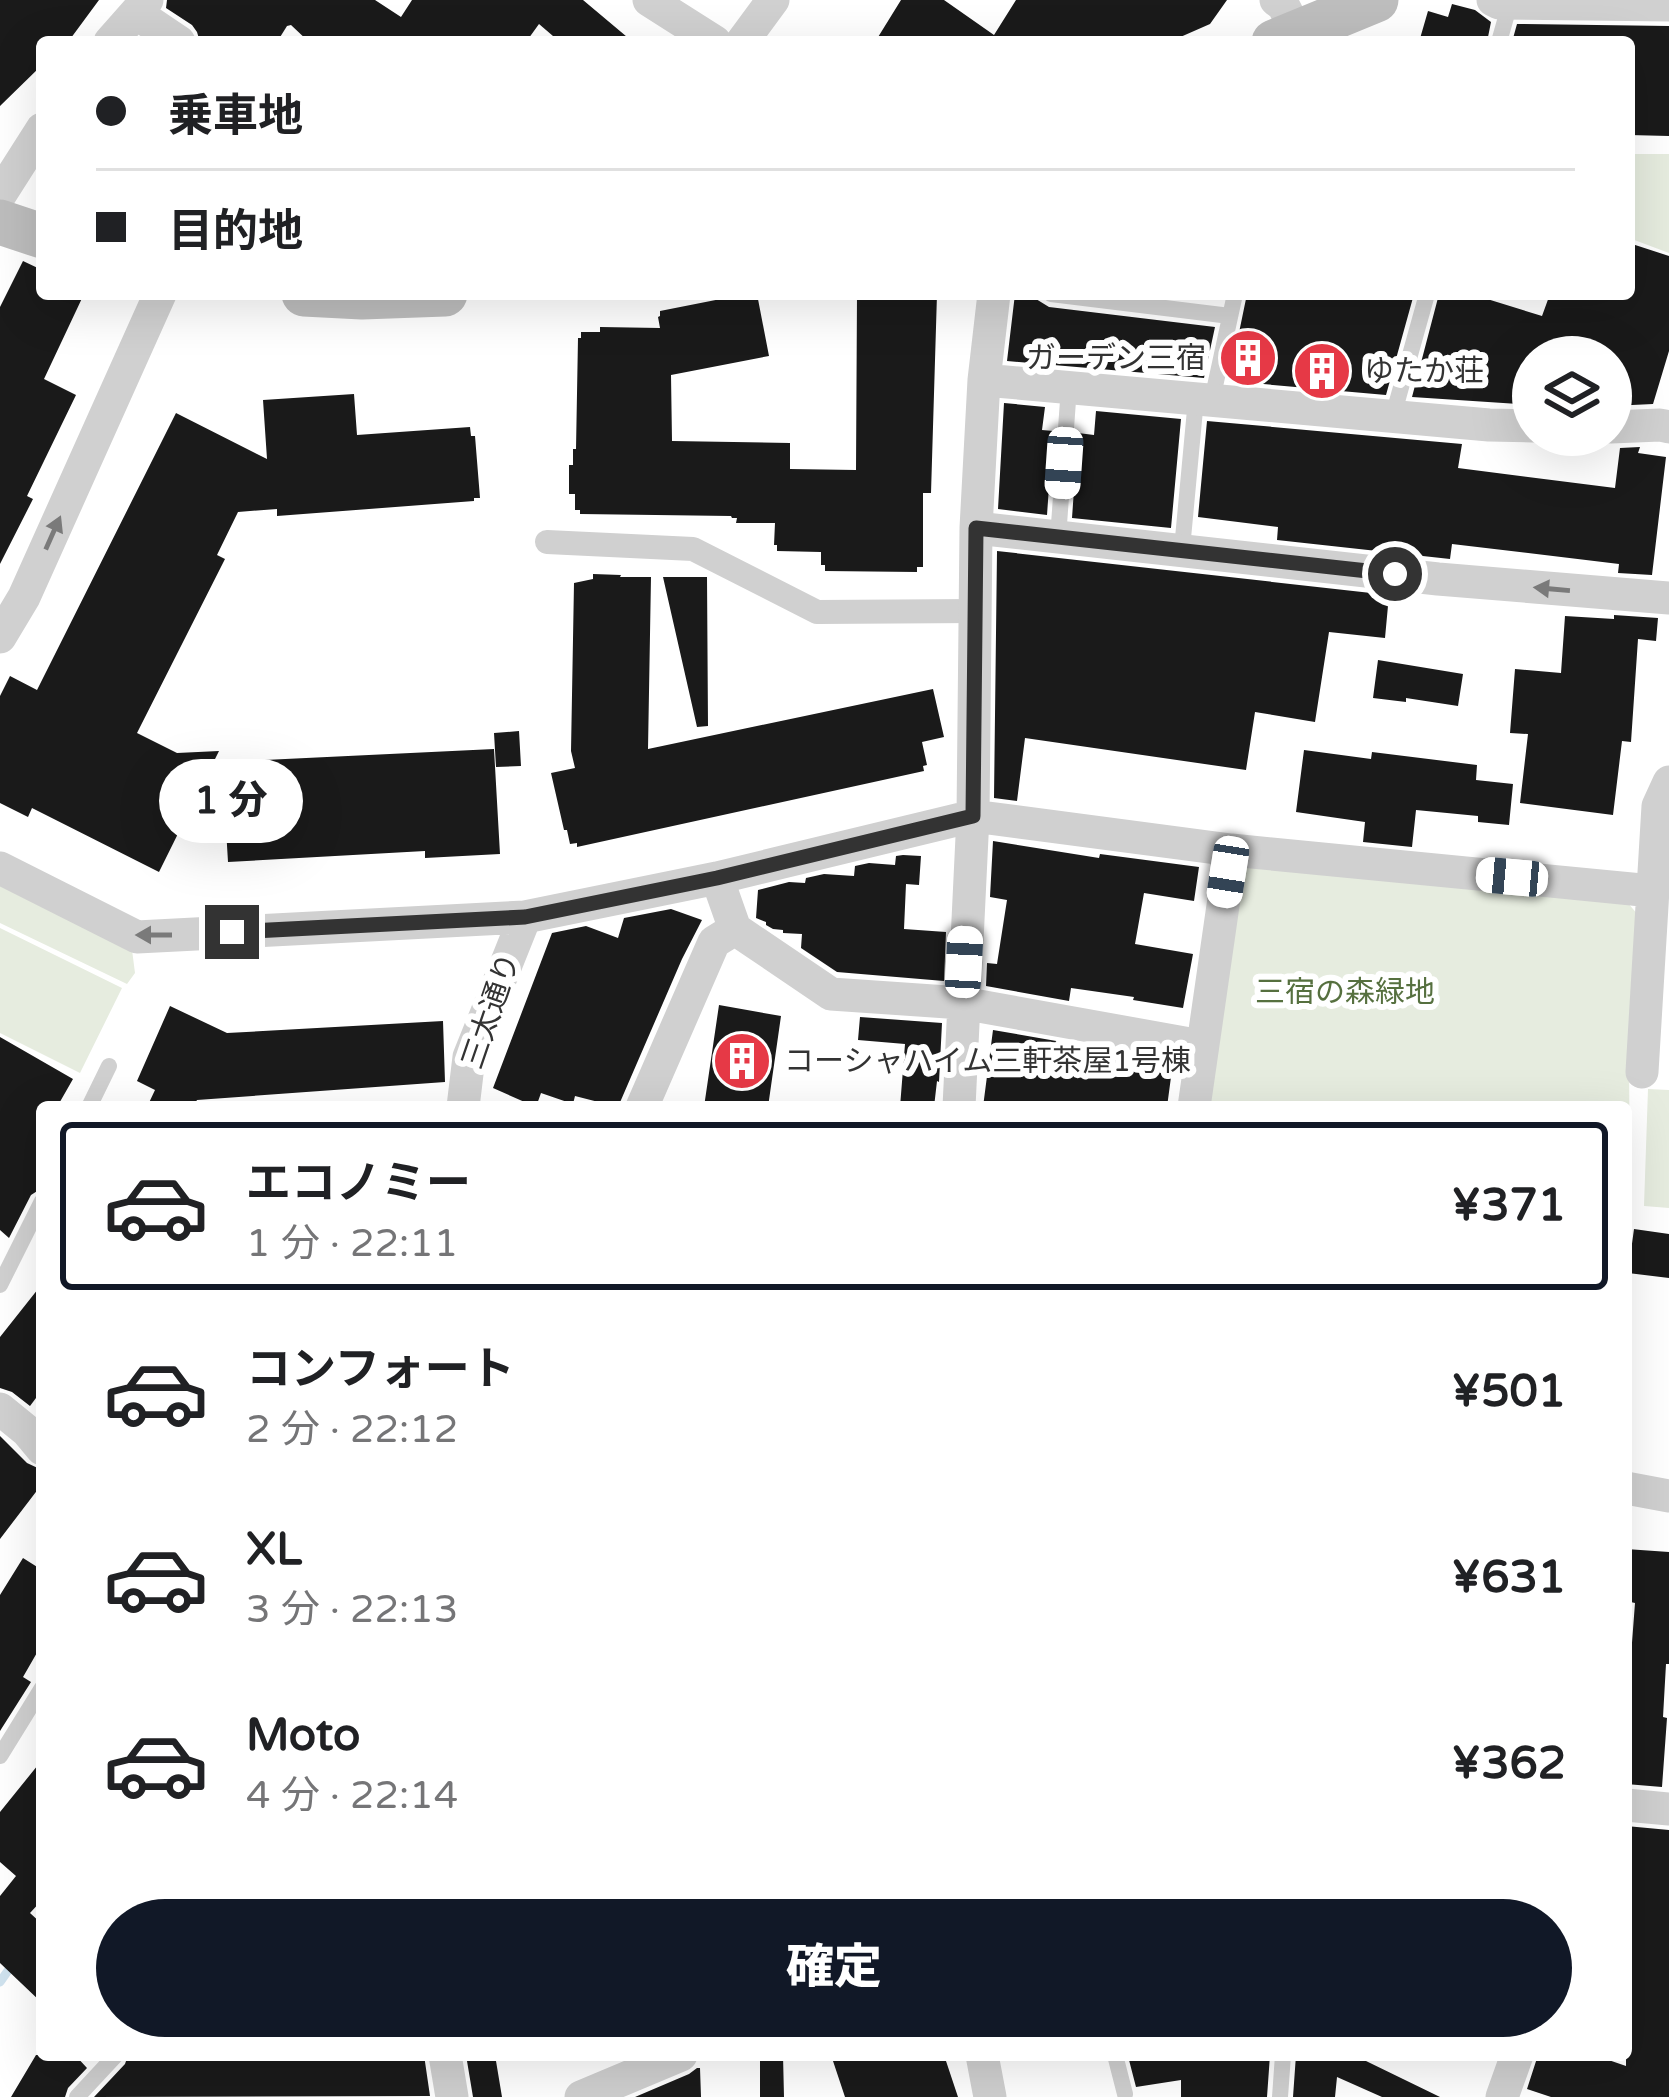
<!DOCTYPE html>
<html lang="ja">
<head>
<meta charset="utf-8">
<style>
	body { margin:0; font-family:"Varela Round","Noto Sans JP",sans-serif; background:#f6f6f6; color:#202124; height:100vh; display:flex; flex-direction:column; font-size:45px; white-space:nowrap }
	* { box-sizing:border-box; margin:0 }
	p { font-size:39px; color:#757577 }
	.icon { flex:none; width:66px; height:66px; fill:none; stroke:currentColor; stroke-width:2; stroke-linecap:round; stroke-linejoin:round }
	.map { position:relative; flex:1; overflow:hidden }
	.panel { position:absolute; left:36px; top:1101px; width:1596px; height:960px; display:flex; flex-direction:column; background:#fff; border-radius:12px; box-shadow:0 12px 48px #0002 }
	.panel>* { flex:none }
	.guide { position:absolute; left:36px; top:36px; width:1599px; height:264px; border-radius:12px; box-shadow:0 12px 48px #0002; display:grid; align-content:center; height:264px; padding:0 60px; background:#fff }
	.controls { position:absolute; left:1512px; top:336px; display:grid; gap:24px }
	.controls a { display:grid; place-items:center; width:120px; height:120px; border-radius:50%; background:#fff; box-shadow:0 12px 48px #0002; font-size:60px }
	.end { position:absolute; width:54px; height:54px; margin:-27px; border:15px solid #333; background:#fff; box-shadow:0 0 0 6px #fff }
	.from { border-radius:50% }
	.bubble { position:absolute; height:84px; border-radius:42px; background:#fff; box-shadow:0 12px 48px #0002; font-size:39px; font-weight:800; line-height:84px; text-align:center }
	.car { position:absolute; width:36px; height:72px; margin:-36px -18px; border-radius:15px; box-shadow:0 0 9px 3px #0007; background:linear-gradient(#fff 24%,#345 0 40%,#fff 0 76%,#345 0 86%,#fff 0) }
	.guide b { display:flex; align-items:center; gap:42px; height:114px; font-size:45px }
	.guide b+b { border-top:3px solid #e0e0e0 }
	.guide i { width:30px; height:30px; background:#202124 }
	ul { padding:21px 0 0; list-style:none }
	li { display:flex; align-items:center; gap:36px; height:168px; margin:0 24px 18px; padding:0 36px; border:6px solid transparent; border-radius:12px }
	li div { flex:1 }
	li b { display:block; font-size:45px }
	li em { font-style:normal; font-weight:800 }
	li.on { border-color:#111827 }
	li>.icon { width:108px; height:108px; stroke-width:1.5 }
	.primary-button { display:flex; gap:24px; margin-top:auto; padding:24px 60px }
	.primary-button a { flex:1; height:138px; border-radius:72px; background:#111827; color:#fff; font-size:48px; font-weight:800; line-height:138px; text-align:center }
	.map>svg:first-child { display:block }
</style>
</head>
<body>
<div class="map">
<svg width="1669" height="2097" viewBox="0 0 1669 2097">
	<rect width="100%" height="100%" fill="#fff"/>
	<!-- green -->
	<path fill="#e6ecdf" d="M 1629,154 L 1669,154 L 1669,253 L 1629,238 Z
		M 1245,867 L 1627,902 L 1639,916 L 1629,1057 L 1630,1203 L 1626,1203 L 1626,1107 L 1208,1107 Z
		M 0,875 L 131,942 L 135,973 L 127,984 L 0,923 Z
		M 0,928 L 122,988 L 80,1073 L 0,1033 Z
		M 1648,1089 L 1669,1090 L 1669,1208 L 1644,1206 Z"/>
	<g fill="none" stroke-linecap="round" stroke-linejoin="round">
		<!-- stream -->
		<path stroke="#cfe2ee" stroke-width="9" d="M 0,1982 L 12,1965"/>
	</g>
	<!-- building -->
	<path fill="#1a1a1a" d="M 0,0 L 99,0 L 68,42 L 42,42 L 42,65 L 0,106 Z
		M 167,0 L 375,0 L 401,17 L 412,0 L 583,0 L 633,42 L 560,42 L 539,24 L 526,42 L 309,42 L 291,25 L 287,26 L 277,42 L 200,42 L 197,32 L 192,25 L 166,8 Z
		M 901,0 L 944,0 L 994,35 L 1016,0 L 1227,0 L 1210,24 L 1169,42 L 875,42 Z
		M 1452,4 L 1475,10 L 1491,22 L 1487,42 L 1419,42 L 1428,11 L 1448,17 Z
		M 1517,24 L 1669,26 L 1669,136 L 1629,135 L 1629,42 L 1512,42 Z
		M 1629,243 L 1669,256 L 1669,351 L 1653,404 L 1611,406 L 1611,357 L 1533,357 L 1533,405 L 1412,397 L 1439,294 L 1471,294 L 1542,316 L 1550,294 L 1629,294 Z
		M 23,261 L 42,270 L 42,294 L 84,294 L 44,379 L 76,395 L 27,496 L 33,499 L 0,564 L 0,307 Z
		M 746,294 L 757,294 L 769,356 L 671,375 L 672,441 L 790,443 L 790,469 L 856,470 L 857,294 L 937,294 L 931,493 L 923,493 L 923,567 L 917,567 L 917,572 L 825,571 L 825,565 L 821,565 L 821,552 L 777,551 L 777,545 L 774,545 L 775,523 L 736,523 L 737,518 L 732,518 L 731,516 L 580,514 L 580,510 L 575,510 L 575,494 L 569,494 L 569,465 L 573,465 L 573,449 L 576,449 L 578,338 L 581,338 L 581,332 L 600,332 L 600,327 L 660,328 L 658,317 L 660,316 L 660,311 Z
		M 1015,294 L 1036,294 L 1036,299 L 1049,307 L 1215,327 L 1204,378 L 1007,361 Z
		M 1247,294 L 1414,294 L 1386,395 L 1229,381 Z
		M 354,394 L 357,435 L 470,427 L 471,436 L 475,436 L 480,498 L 474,498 L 474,501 L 277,516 L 277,509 L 238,512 L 217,555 L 225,559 L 137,733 L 177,753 L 219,751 L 159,872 L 32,808 L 28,817 L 0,803 L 0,696 L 10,676 L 37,690 L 176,413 L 267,459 L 263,400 Z
		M 1004,403 L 1045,407 L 1042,430 L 1053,431 L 1047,515 L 998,509 Z
		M 1096,411 L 1181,419 L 1171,528 L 1072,518 L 1078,433 L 1094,435 Z
		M 1207,421 L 1462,444 L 1458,468 L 1615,488 L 1620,448 L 1640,447 L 1638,453 L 1666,457 L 1652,575 L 1618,573 L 1619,564 L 1452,544 L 1450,559 L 1277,540 L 1278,527 L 1198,517 Z
		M 997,551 L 1389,595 L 1385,638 L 1329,632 L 1315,722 L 1255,712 L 1246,770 L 1025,738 L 1017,801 L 994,798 Z
		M 593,574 L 621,575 L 620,577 L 651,577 L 648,749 L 933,689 L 944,737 L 922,742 L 927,765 L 923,766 L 924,771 L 577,847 L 577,843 L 570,844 L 567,830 L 564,830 L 551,773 L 575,768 L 571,751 L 574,583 L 593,579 Z
		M 663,577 L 707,577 L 708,726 L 697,727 Z
		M 1614,615 L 1658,618 L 1656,641 L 1638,639 L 1631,742 L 1622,741 L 1613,815 L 1520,803 L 1528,734 L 1510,733 L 1515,669 L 1561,673 L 1565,616 L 1614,619 Z
		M 1378,660 L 1463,674 L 1458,706 L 1406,698 L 1406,702 L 1373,698 Z
		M 519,731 L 521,766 L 496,767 L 494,733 Z
		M 494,749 L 500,854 L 425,858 L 425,851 L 228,862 L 222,762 Z
		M 1304,750 L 1371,759 L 1372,752 L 1477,765 L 1476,780 L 1513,784 L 1509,825 L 1478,822 L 1478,816 L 1416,810 L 1412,847 L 1363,842 L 1365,822 L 1296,812 Z
		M 993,841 L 1099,858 L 1100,854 L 1199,867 L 1194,901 L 1144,893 L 1135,944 L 1193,954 L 1183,1008 L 1133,1000 L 1134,997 L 1071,988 L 1069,1001 L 986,986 L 987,963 L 997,964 L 1007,900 L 990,897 Z
		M 903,855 L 921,856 L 919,885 L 906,884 L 904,929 L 946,932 L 944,981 L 837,972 L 801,948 L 802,934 L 783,933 L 783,930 L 773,929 L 766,925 L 766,922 L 756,918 L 758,890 L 789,882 L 805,883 L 806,878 L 824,874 L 854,876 L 855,866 L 869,863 L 895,865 L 896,856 Z
		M 671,909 L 702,920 L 682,959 L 618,1107 L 575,1096 L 573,1104 L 541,1093 L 536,1107 L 493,1088 L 552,933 L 586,926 L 618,938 L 624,918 Z
		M 719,1005 L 781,1016 L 768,1107 L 704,1107 Z
		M 170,1006 L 227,1033 L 443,1021 L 445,1082 L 197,1100 L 193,1107 L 147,1107 L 155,1090 L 137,1081 Z
		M 860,1017 L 942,1023 L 939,1082 L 937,1081 L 934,1107 L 900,1107 L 905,1044 L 858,1040 Z
		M 993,1030 L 1062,1042 L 1061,1047 L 1173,1062 L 1167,1107 L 983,1107 Z
		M 0,1037 L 73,1079 L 57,1107 L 42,1107 L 42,1188 L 31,1195 L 9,1238 L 0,1230 Z
		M 1634,1229 L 1669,1234 L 1669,1278 L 1628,1273 Z
		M 42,1284 L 42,1390 L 30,1406 L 12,1392 L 0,1388 L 0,1337 Z
		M 0,1436 L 27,1463 L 42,1470 L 42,1484 L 0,1539 Z
		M 1626,1549 L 1669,1552 L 1669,1664 L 1666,1664 L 1663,1717 L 1667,1718 L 1662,1787 L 1626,1784 L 1626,1668 L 1630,1669 L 1635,1603 L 1626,1601 Z
		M 23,1558 L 42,1570 L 42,1644 L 23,1677 L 31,1682 L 0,1731 L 0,1595 Z
		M 42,1760 L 42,1900 L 30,1913 L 42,1924 L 42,2003 L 0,1963 L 0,1896 L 16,1876 L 0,1862 L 0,1812 Z
		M 1626,1826 L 1669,1830 L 1669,2097 L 1551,2097 L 1527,2089 L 1538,2055 L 1594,2055 L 1626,2066 Z
		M 36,2055 L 75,2055 L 87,2068 L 68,2088 L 65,2097 L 11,2097 Z
		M 128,2055 L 424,2055 L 430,2096 L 94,2097 L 125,2064 Z
		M 466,2055 L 495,2055 L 502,2097 L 473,2097 Z
		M 760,2055 L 783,2055 L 784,2097 L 760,2097 Z
		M 831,2055 L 944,2055 L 958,2097 L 845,2097 Z
		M 1155,2055 L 1270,2055 L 1267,2097 L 1181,2097 L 1181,2080 L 1136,2087 L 1129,2060 Z
		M 1296,2055 L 1369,2055 L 1366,2061 L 1440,2097 L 1382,2097 L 1337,2077 L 1335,2097 L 1293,2097 Z
		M 697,2068 L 700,2068 L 701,2097 L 635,2097 L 689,2074 Z"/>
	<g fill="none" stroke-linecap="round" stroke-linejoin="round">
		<!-- service -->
		<path stroke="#d0d0d0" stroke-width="16" d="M 1499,42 L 1510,3
			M 1051,294 L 1230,316
			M 1212,400 L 1235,294
			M 1393,416 L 1427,294
			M 1058,538 L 1069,387
			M 1182,549 L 1196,399
			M 89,1107 L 109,1066
			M 0,1285 L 42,1201
			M 0,1756 L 42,1688
			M 1115,2055 L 1125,2094
			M 77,2097 L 116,2055
			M 1280,2097 L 1283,2055"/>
		<!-- pedestrian -->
		<path stroke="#d0d0d0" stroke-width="24" d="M 547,542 L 693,549 L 817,612 L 976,611"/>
		<!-- minor -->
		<path stroke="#d0d0d0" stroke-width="33" d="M 649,0 L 715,42
			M 1276,0 L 1283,5 L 1297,32
			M 1493,0 L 1499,3 L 1669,5
			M 136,13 L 179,42
			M 110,42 L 147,0
			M 742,42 L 773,0
			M 0,195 L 42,129
			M 984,380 L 1489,425 L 1533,426
			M 1611,427 L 1660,425 L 1669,427
			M 976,528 L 1438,579 L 1669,598
			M 0,637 L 24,597 L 160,294
			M 0,868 L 137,937 L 525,917 L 717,878 L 973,816 L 1231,850 L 1652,891
			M 717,878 L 735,929 L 831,994 L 962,1003 L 1201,1046
			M 1642,1072 L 1658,806 L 1669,782
			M 463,1107 L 469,1057 L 525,917
			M 642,1107 L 714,942 L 735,929
			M 959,1107 L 973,816 L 976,528 L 984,380 L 994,294
			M 1194,1107 L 1231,850
			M 0,1409 L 27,1431 L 42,1449
			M 1626,1488 L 1669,1496
			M 1626,1805 L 1669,1809
			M 445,2055 L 452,2097
			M 982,2055 L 990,2097
			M 581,2097 L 681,2055
			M 1502,2097 L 1517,2055"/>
		<!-- secondary -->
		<path stroke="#bdbdbd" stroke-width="45" d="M 1274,42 L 1376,0
			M 0,222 L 42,236
			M 304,294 L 362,297 L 445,294"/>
	</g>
	<!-- one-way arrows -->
	<defs><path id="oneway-solid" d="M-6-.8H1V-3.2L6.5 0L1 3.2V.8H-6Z" transform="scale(3)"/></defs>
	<g fill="#7a7a7a">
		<use href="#oneway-solid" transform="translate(53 533) rotate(-66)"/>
		<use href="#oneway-solid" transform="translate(1552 589) rotate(-175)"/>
		<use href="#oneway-solid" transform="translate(154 935) rotate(180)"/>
	</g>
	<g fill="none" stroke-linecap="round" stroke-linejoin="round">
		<!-- route -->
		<path stroke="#333" stroke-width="15" d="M 232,932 L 525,917 L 717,878 L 973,816 L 976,528 L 1395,574"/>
	</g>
	<!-- icons -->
	<defs>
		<g id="building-disc" transform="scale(3)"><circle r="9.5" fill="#e63946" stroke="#fff"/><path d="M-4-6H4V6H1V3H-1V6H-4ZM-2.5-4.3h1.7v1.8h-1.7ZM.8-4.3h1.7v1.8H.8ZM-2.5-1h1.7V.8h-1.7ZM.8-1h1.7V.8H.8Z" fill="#fff"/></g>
	</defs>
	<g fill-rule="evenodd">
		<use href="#building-disc" x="1248" y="358"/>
		<use href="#building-disc" x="1322" y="371"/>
		<use href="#building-disc" x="742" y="1061"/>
	</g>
	<g text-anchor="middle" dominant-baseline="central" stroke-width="12" stroke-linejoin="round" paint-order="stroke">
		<!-- poi labels -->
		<g font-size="30" fill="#333" stroke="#fff" text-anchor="start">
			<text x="1206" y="358" text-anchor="end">ガーデン三宿</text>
			<text x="1364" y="371">ゆたか荘</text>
			<text x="784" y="1061">コーシャハイム三軒茶屋1号棟</text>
		</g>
		<!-- park labels -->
		<g font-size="30" fill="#56703f" stroke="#fff">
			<text x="1345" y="992">三宿の森緑地</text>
		</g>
		<!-- street labels -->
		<g font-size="30" fill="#333" stroke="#fff">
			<text transform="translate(491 1011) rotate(-71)">三太通り</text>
		</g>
	</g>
</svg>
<div class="controls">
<a><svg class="icon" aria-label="layers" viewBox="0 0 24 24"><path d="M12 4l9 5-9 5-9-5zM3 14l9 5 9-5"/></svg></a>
</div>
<i class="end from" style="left:1395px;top:574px"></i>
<i class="end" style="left:232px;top:932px"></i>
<div class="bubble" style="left:159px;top:759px;width:144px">1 分</div>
<i class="car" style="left:1064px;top:463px;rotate:184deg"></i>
<i class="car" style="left:1228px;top:872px;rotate:189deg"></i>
<i class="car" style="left:1512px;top:877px;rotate:275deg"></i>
<i class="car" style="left:964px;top:962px;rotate:3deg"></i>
<div class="guide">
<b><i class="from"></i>乗車地</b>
<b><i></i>目的地</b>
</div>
<section class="panel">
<ul>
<li class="on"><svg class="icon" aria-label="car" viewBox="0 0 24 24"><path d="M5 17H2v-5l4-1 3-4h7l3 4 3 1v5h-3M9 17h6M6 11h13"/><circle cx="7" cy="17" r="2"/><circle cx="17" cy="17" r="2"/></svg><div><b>エコノミー</b><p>1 分 · 22:11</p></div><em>¥371</em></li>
<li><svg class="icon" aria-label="car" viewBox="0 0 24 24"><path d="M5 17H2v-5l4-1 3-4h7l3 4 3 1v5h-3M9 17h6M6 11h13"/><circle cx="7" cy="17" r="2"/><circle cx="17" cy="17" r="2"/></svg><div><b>コンフォート</b><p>2 分 · 22:12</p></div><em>¥501</em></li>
<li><svg class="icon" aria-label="car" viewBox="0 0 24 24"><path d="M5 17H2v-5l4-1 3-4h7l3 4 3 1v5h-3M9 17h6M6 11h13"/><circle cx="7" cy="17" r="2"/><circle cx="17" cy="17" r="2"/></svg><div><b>XL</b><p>3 分 · 22:13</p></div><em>¥631</em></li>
<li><svg class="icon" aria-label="car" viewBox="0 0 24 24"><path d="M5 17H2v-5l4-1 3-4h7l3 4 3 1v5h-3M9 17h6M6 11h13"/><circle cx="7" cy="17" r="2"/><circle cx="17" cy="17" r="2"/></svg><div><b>Moto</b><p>4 分 · 22:14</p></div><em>¥362</em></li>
</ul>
<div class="primary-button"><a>確定</a></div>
</section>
</div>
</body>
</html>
